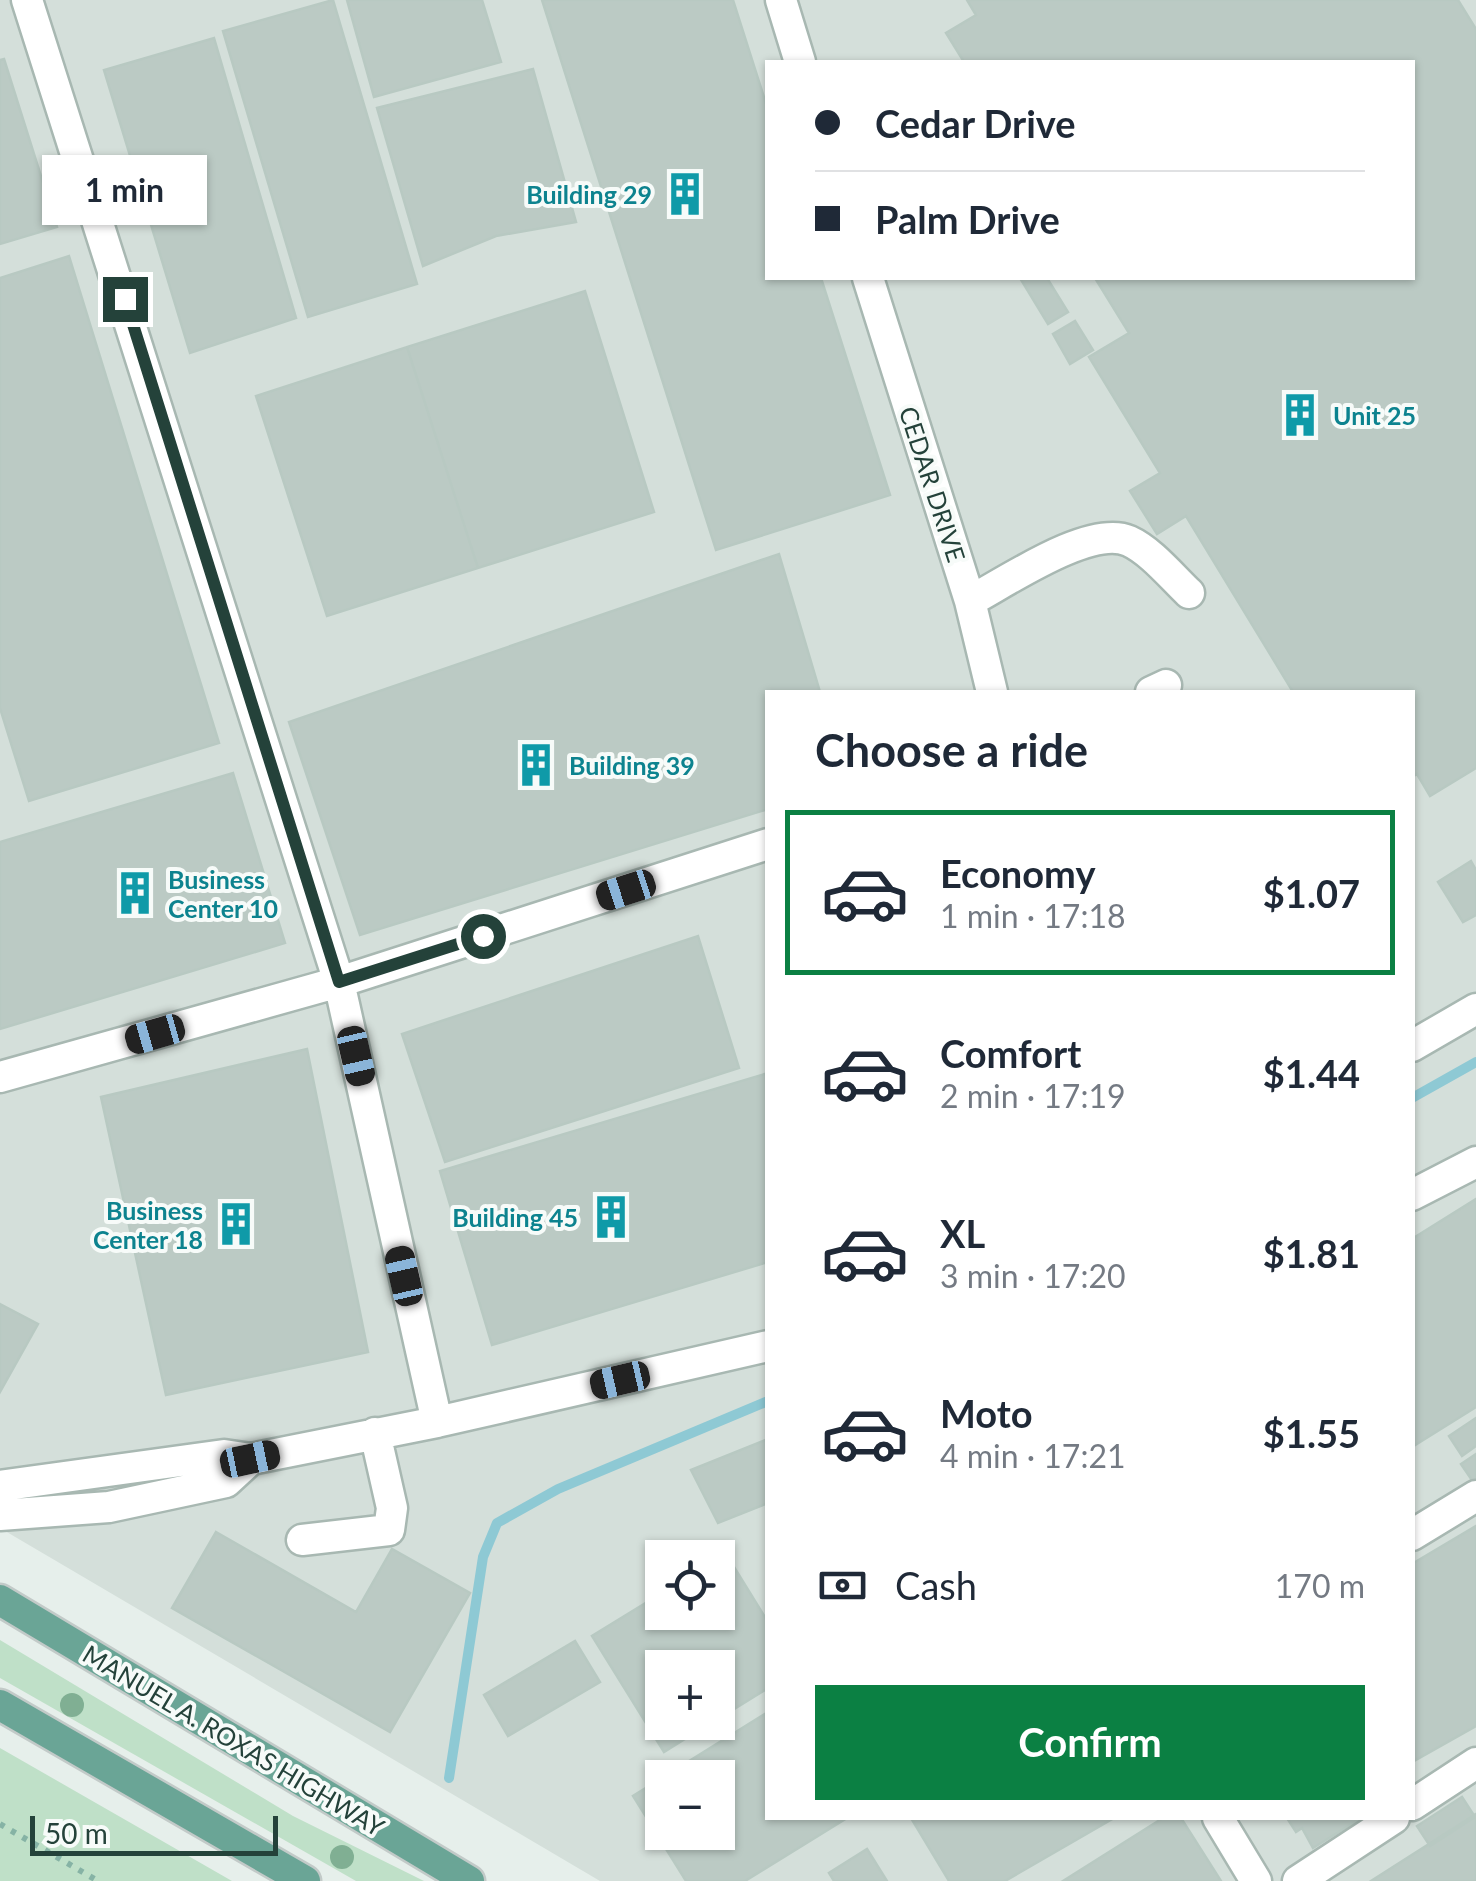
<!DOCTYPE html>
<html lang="en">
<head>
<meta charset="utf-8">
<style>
	body { margin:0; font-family:Lato,sans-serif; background:#f6f6f7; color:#1f2937; height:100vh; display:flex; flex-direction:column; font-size:38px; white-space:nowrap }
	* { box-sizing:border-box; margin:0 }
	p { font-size:32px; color:#747a83 }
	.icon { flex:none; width:55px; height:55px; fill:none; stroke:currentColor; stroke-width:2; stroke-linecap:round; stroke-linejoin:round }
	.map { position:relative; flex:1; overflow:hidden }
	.sheet { position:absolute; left:765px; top:690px; width:650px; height:1130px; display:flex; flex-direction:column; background:#fff; border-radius:0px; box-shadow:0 2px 8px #0004 }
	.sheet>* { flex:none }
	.top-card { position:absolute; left:765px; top:60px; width:650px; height:220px; border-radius:0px; box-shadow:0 2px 8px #0004; display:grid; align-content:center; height:220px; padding:0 50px; background:#fff }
	.fabs { position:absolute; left:645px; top:1540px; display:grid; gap:20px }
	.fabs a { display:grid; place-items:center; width:90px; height:90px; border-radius:0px; background:#fff; box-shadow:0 2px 8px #0004; font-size:50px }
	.scale { position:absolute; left:30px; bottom:25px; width:248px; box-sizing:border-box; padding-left:10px; border:5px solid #24423a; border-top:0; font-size:28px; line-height:35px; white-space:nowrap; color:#24423a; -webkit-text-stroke:8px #f7fbf9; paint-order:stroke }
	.end { position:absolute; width:45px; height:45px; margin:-22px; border:12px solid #24423a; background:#fff; box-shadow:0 0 0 5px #fff }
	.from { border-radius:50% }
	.bubble { position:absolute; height:70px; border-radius:0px; background:#fff; box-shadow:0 2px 8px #0004; font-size:32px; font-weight:700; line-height:70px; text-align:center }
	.car { position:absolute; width:30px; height:60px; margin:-30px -15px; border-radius:12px; box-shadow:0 0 8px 2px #0007; background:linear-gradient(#222 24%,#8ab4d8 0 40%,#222 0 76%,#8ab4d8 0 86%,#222 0) }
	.top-card b { display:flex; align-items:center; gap:35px; height:95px; font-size:38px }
	.top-card b+b { border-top:2px solid #e0e1e3 }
	.top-card i { width:25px; height:25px; background:#1f2937 }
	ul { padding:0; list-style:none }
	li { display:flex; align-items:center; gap:30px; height:165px; margin:0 20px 15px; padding:0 30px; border:5px solid transparent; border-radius:0px }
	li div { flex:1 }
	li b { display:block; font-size:38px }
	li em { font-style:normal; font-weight:700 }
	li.current { border-color:#0b8043 }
	li>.icon { width:90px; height:90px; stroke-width:1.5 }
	h2 { padding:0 50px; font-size:45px; line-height:120px }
	.pay { display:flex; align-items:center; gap:25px; height:110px; padding:0 50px; font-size:38px }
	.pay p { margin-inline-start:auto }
	.primary-button { display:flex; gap:20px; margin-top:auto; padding:20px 50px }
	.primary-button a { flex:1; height:115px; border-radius:0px; background:#0b8043; color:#fff; font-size:40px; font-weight:700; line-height:115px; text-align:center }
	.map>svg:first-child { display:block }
</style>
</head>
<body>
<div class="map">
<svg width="1476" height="1881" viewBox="0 0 1476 1881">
	<rect width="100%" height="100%" fill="#e6efeb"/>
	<!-- built -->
	<path fill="#d4dfda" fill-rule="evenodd" d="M 0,0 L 1476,0 L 1476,1881 L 600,1881 L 0,1528 ZM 768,62 L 1412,62 L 1412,278 L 768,278 ZM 768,692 L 1412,692 L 1412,1818 L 768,1818 ZM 662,1558 L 718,1558 L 718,1612 L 662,1612 ZM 662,1668 L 718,1668 L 718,1722 L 662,1722 ZM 662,1778 L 718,1778 L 718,1832 L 662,1832 Z"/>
	<!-- green -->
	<path fill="#bfe0c8" d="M 0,1640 L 293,1816 L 424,1881 L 356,1881 L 0,1678 Z
		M 0,1748 L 232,1881 L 0,1881 Z"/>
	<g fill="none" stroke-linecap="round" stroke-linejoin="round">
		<!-- stream -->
		<path stroke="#8ec9d4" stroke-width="10" d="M 1412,1098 L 1476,1062
			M 449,1778 L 483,1557 L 497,1523 L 558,1489 L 768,1401"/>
	</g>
	<!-- building -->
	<path fill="#bbcac4" stroke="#b8c9c2" stroke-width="2.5" fill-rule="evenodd" d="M 333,0 L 417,284 L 308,317 L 223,31 Z
		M 347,0 L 482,0 L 501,62 L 374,97 Z
		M 542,0 L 733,0 L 768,110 L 768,278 L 821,278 L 890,495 L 716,550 Z
		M 967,0 L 1458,0 L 1476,29 L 1476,768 L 1430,796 L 1417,774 L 1412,777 L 1412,692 L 1293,692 L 1186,516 L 1157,534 L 1130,491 L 1160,473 L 1089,357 L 1129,333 L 1095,278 L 1412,278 L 1412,62 L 964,62 L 946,33 L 976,15 Z
		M 214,38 L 296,318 L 190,353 L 104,70 Z
		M 4,59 L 57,227 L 0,244 L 0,60 Z
		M 533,69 L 576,222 L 496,236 L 423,266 L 377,108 Z
		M 69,256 L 219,743 L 29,801 L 0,708 L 0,278 Z
		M 1020,278 L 1047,278 L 1068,312 L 1048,324 Z
		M 585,291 L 654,512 L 478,568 L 407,347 Z
		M 1075,321 L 1093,350 L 1070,364 L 1053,334 Z
		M 407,347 L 478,568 L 327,616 L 256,396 Z
		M 779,554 L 820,692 L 768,692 L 768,809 L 360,935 L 289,722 Z
		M 233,773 L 285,943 L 0,1029 L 0,842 Z
		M 1471,861 L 1476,870 L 1476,915 L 1463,922 L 1438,882 Z
		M 698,936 L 739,1068 L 445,1162 L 402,1034 Z
		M 307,1049 L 368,1352 L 166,1395 L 101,1097 Z
		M 768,1073 L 768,1262 L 492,1345 L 440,1171 Z
		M 1476,1199 L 1476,1407 L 1412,1447 L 1412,1239 Z
		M 0,1304 L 38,1324 L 0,1392 Z
		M 1476,1418 L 1476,1446 L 1462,1456 L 1449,1436 Z
		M 768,1439 L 768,1503 L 718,1523 L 691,1470 Z
		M 1476,1454 L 1476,1486 L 1461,1464 Z
		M 1476,1526 L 1476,1726 L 1412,1762 L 1412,1564 Z
		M 216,1532 L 356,1612 L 392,1549 L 470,1593 L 390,1732 L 172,1608 Z
		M 726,1554 L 768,1622 L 768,1688 L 718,1719 L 718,1668 L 662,1668 L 662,1722 L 712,1722 L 664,1752 L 592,1636 L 662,1593 L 662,1612 L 718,1612 L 718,1559 Z
		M 575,1641 L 600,1682 L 508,1736 L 484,1695 Z
		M 768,1712 L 768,1818 L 847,1818 L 745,1881 L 686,1881 L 633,1796 ZM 662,1778 L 718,1778 L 718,1832 L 662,1832 Z
		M 1462,1797 L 1475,1817 L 1430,1846 L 1417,1826 Z
		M 1476,1814 L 1476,1881 L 1371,1881 Z
		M 911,1818 L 1114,1818 L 1005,1881 L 949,1881 Z
		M 1163,1818 L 1181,1818 L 1221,1881 L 1063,1881 Z
		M 1287,1818 L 1361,1818 L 1313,1848 L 1302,1828 L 1296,1832 Z
		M 867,1849 L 887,1881 L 834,1881 L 829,1873 Z"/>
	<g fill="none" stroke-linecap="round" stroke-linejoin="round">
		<!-- minor casing -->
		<g stroke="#a8b8b2" stroke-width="35">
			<path id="minor" d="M 27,0 L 339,982 L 437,1422
				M 781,0 L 800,62
				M 868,278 L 970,601 L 992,692
				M 970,601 C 1006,582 1090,524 1129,541 C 1151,551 1172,577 1189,593
				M 1151,692 L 1166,685
				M 1412,1046 L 1476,1009
				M 0,1077 L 339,982 L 768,844
				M 1412,1195 L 1476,1162
				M 0,1486 L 224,1455 L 251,1459 L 437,1422 L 768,1346
				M 0,1515 L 109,1507 L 226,1482 L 251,1459
				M 1412,1535 L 1476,1496
				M 302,1540 L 389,1530 L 392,1508 L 375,1433
				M 1412,1805 L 1476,1763
				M 1218,1818 L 1256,1881
				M 1298,1881 L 1394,1818"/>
		</g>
		<!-- major casing -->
		<g stroke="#c2cac8" stroke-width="35">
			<path id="major" d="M 0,1600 L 469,1881
				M 0,1705 L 305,1881"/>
		</g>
		<!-- path -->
		<path stroke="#86b3a5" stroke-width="6" stroke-dasharray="5 8" stroke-linecap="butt" d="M 0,1824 L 98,1881"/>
		<!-- minor -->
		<use href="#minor" stroke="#fff" stroke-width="30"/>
		<!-- major -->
		<use href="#major" stroke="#6aa596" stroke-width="30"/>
	</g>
	<!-- trees -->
	<g fill="#80af93">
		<circle cx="72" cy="1705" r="12"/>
		<circle cx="342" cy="1857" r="12"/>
	</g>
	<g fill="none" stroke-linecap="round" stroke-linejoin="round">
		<!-- route -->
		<path stroke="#24423a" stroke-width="12" d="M 125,299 L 339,982 L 483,936"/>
	</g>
	<!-- icons -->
	<defs>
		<g id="building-bare" transform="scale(3.45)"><path d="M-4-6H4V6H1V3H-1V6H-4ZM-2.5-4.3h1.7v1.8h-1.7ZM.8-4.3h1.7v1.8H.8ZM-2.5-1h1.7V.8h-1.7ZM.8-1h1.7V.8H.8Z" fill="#0f9aa8" stroke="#f7fbf9" stroke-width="2.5" paint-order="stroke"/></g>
	</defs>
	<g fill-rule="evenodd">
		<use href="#building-bare" x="685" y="194"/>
		<use href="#building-bare" x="1300" y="415"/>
		<use href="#building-bare" x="536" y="765"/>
		<use href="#building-bare" x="135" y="893"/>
		<use href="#building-bare" x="611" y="1217"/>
		<use href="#building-bare" x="236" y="1224"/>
	</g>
	<g text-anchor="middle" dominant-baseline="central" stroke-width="8" stroke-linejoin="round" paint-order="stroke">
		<!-- culture labels -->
		<g font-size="25" font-weight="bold" fill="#0d838f" stroke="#f7fbf9" text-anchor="end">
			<text x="652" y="194">Building 29</text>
			<text x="1333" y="415" text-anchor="start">Unit 25</text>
			<text x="569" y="765" text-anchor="start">Building 39</text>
			<text x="168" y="879" text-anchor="start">Business<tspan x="168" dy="29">Center 10</tspan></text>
			<text x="203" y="1210">Business<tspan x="203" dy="29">Center 18</tspan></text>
			<text x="578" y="1217">Building 45</text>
		</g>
		<!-- street labels -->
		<g font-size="25" fill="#24423a" stroke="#f7fbf9">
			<text transform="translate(933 484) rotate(72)">CEDAR DRIVE</text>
			<text transform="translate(234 1740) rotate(31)">MANUEL A. ROXAS HIGHWAY</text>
		</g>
	</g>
</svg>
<div class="fabs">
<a><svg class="icon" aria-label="locate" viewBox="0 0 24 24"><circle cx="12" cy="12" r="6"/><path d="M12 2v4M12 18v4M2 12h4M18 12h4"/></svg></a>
<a>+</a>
<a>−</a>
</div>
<div class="scale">50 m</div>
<i class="end from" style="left:483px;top:936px"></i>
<i class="end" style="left:125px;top:299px"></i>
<div class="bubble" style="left:42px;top:155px;width:165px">1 min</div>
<i class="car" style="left:626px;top:890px;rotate:252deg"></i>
<i class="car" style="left:155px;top:1034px;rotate:254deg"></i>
<i class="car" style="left:356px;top:1056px;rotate:167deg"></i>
<i class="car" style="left:404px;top:1276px;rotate:347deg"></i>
<i class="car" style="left:620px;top:1380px;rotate:257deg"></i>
<i class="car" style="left:250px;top:1459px;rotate:78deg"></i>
<div class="top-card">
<b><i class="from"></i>Cedar Drive</b>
<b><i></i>Palm Drive</b>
</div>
<section class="sheet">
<h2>Choose a ride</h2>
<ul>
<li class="current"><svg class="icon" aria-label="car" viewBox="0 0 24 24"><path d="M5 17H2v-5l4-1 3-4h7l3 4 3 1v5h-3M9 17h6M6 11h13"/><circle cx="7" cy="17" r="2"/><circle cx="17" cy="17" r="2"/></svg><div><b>Economy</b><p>1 min · 17:18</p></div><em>$1.07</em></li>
<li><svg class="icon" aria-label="car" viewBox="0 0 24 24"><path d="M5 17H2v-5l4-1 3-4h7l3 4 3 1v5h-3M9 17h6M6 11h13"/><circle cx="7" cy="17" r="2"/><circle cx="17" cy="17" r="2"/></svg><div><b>Comfort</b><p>2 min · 17:19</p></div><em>$1.44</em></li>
<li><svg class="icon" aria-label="car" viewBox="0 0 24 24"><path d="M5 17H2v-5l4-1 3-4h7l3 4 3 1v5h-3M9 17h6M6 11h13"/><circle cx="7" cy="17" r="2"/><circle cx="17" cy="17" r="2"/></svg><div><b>XL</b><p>3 min · 17:20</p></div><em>$1.81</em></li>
<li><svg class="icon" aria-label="car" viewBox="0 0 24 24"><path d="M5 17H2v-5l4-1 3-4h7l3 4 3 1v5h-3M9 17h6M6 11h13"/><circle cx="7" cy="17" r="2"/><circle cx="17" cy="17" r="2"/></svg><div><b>Moto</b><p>4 min · 17:21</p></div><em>$1.55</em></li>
</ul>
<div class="pay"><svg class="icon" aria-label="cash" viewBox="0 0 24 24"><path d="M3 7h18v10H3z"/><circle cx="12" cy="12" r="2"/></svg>Cash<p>170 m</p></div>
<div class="primary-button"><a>Confirm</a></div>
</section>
</div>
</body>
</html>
